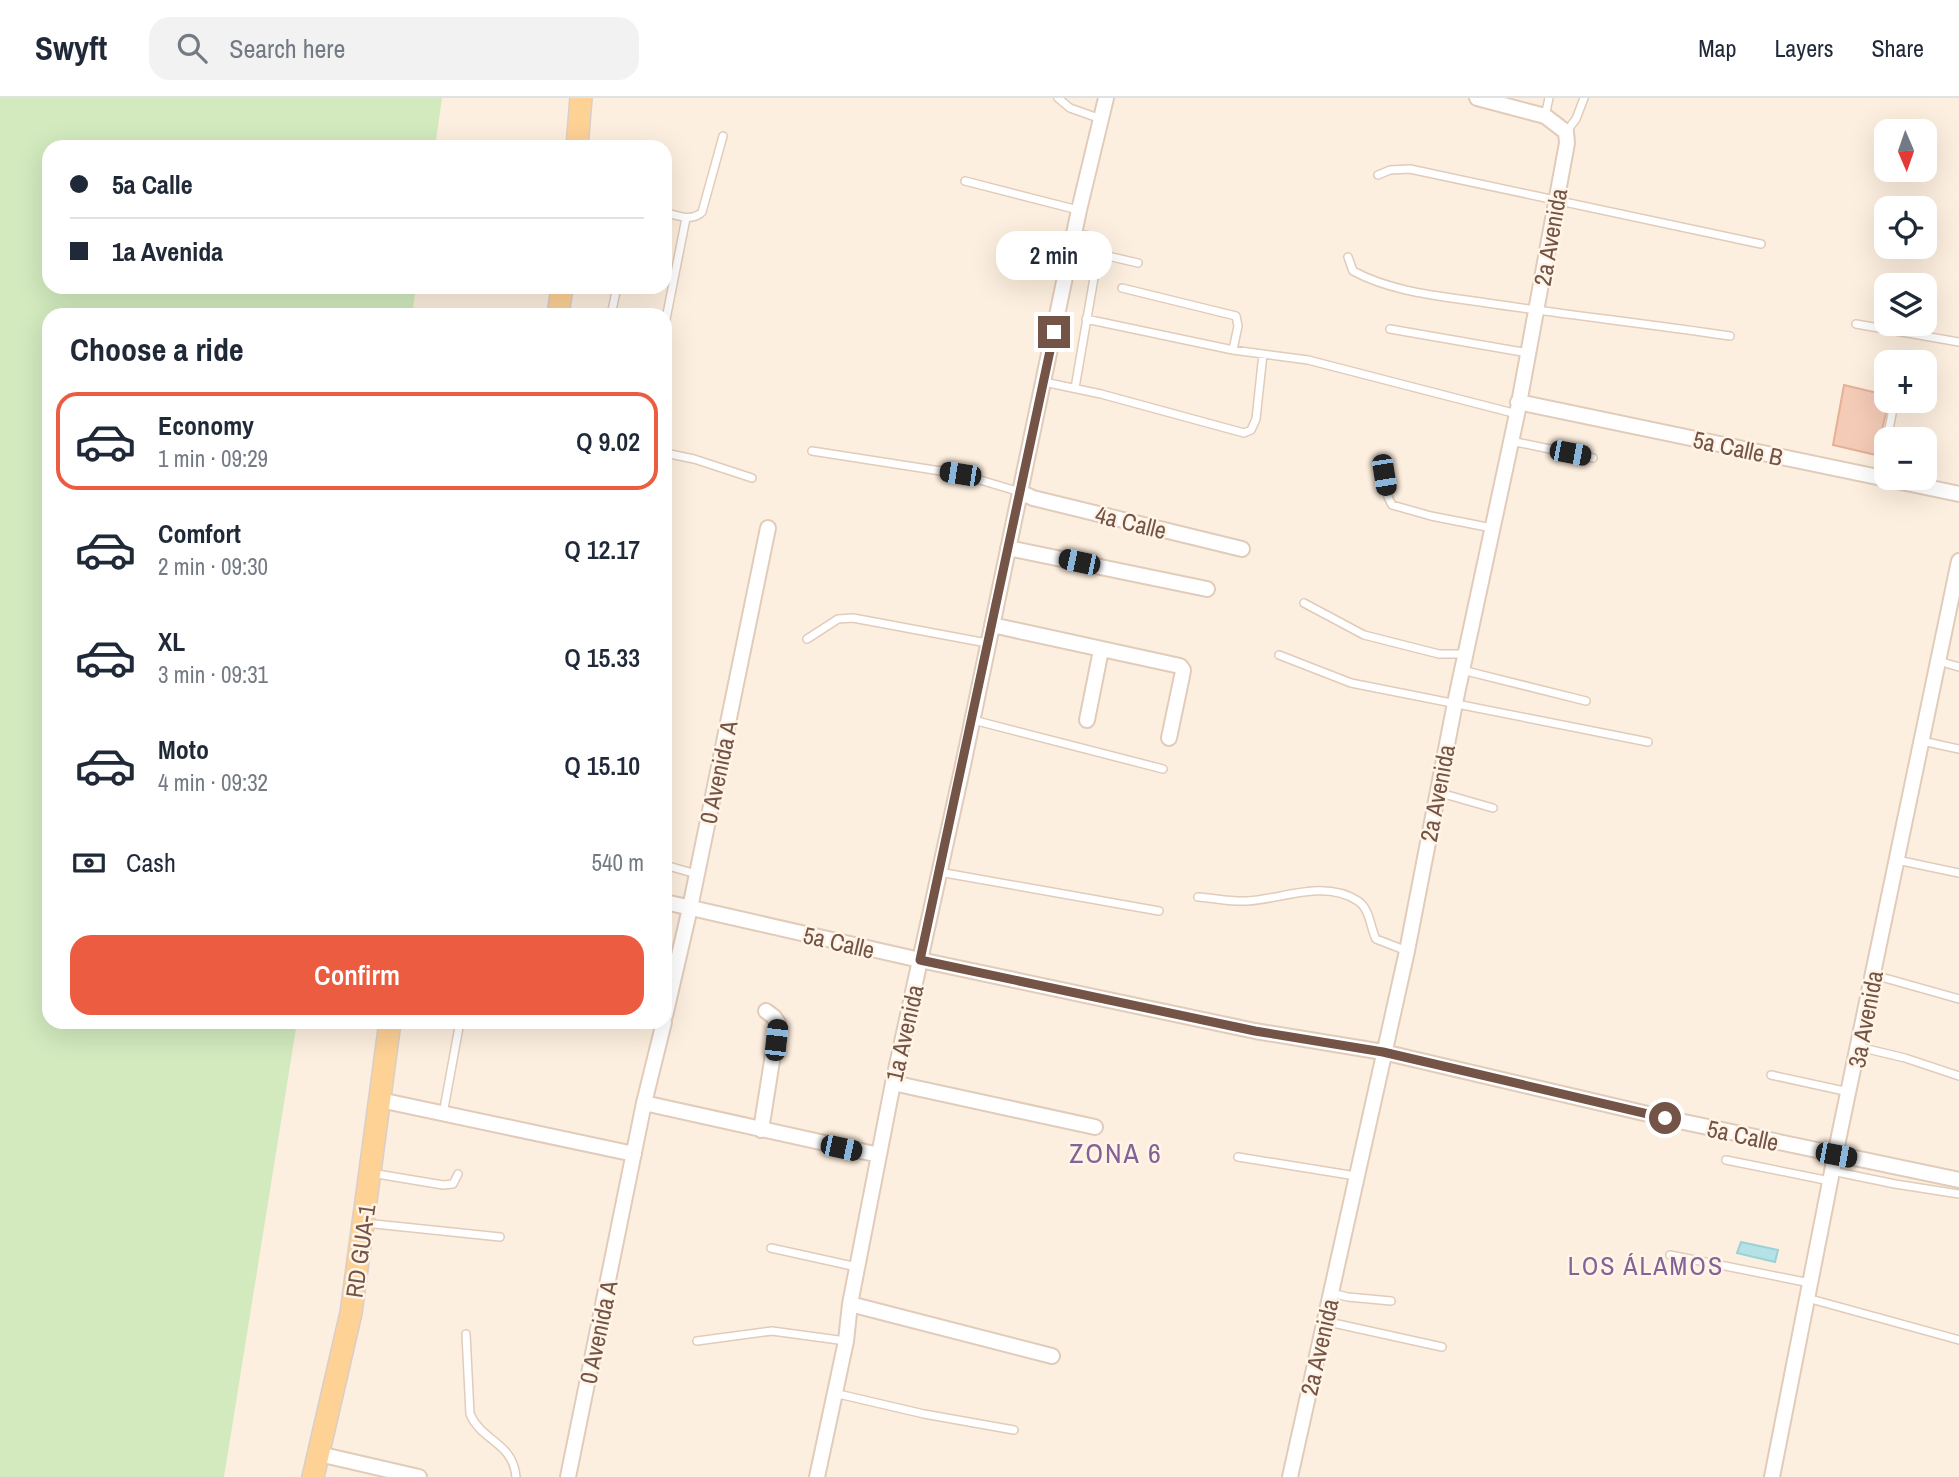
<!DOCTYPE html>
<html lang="en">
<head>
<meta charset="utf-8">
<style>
	body { margin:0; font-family:"Archivo Narrow",sans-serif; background:#f2f2f3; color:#1f2937; height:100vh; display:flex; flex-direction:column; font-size:26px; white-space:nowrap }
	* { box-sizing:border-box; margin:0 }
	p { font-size:23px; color:#747a83 }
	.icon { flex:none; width:38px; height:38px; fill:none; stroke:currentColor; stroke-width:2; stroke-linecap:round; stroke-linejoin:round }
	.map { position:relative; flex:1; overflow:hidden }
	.panel { position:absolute; left:42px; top:210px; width:630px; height:721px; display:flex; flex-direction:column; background:#fff; border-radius:21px; box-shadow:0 7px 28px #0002 }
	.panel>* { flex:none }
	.guide { position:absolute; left:42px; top:42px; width:630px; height:154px; border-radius:21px; box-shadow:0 7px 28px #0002; display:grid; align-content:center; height:154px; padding:0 28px; background:#fff }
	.needle { width:46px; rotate:178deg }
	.tools { position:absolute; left:1874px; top:21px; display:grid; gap:14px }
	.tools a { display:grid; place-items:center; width:63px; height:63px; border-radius:14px; background:#fff; box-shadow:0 7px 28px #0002; font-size:35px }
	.end { position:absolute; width:32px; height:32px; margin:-16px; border:9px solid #735447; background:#fff; box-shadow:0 0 0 4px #fff }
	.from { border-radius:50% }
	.bubble { position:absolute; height:49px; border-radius:21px; background:#fff; box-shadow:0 7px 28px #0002; font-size:23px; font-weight:600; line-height:49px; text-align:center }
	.car { position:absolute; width:21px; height:42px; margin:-21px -10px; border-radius:9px; box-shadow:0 0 5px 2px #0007; background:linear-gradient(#222 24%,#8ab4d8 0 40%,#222 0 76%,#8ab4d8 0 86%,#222 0) }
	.guide b { display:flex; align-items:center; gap:24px; height:66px; font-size:26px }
	.guide b+b { border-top:2px solid #e0e1e3 }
	.guide i { width:18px; height:18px; background:#1f2937 }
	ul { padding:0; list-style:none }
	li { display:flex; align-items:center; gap:21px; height:98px; margin:0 14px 10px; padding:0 14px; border:4px solid transparent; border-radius:21px }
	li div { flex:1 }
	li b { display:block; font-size:26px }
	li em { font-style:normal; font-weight:600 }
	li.current { border-color:#eb5c40 }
	li>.icon { width:63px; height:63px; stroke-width:1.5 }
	h2 { padding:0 28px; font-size:32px; line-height:84px }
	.pay { display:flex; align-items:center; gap:18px; height:77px; padding:0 28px; font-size:26px }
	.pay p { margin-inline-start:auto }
	.button { display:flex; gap:14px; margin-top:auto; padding:14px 28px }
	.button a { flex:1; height:80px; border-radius:21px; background:#eb5c40; color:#fff; font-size:28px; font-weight:600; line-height:80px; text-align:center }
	header { display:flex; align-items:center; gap:42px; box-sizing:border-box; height:98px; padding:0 35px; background:#fff; border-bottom:2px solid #e0e1e3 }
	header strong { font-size:33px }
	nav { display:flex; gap:38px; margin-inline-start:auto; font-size:24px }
	.search { width:490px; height:63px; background:#f2f2f3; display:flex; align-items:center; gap:18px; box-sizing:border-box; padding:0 24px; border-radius:21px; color:#747a83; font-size:26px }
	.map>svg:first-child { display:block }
</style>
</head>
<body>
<header>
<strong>Swyft</strong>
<div class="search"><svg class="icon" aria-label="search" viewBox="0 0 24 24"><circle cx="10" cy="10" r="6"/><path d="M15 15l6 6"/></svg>Search here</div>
<nav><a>Map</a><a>Layers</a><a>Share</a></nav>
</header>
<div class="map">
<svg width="1959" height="1379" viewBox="0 0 1959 1379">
	<rect width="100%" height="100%" fill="#fdefdf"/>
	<!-- green -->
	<path fill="#d2eabe" d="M 0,0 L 442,0 L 435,49 L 49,49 L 49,189 L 416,189 L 412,217 L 49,217 L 49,924 L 297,924 L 224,1379 L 0,1379 Z"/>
	<!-- water -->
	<path fill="#b4e2e6" stroke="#9ad2d8" stroke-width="2" d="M 1741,1144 L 1778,1152 L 1775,1164 L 1737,1155 Z"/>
	<!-- building -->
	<path fill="#f3cbb6" stroke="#e6b096" stroke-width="2" d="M 1844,287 L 1886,297 L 1886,303 L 1894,303 L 1893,310 L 1886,315 L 1876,357 L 1833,347 Z"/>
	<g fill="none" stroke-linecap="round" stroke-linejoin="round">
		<!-- lane casing -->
		<g stroke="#e1cbbb" stroke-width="10">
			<path id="lane" d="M 1058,0 L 1070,10 L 1101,21
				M 1545,18 L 1549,0
				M 1566,34 L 1576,21 L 1584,0
				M 1378,77 L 1390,72 L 1410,71 L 1761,146
				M 965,83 L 1078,112
				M 665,114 C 677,118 692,124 702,114 L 723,38
				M 1075,135 L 1098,140 L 1100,145 L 1075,290
				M 1099,156 L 1138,165
				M 1348,159 L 1353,173 C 1394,195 1442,198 1487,205 C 1568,217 1649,226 1730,238
				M 1122,190 L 1236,218 L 1238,228 L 1233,252
				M 611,217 L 617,189
				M 1086,221 L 1233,252 L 1308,262 L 1517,316
				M 665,226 L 686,120
				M 1856,226 L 1959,244
				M 1390,231 L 1528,255
				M 1044,284 L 1101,296 L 1244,335 L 1251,332 L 1256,321 L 1263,256
				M 1887,341 L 1892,316
				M 1511,343 L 1593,360
				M 812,353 L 960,376 L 1020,394
				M 665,355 L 694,361 L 752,380
				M 1384,377 L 1388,399 L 1392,407 L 1431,418 L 1492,430
				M 1876,378 L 1886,344
				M 1304,505 L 1364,537 L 1439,556 L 1465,556
				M 807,541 L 838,521 L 853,520 L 987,545
				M 1279,557 L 1351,585 L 1648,644
				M 1938,563 L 1959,569
				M 1462,572 L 1586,603
				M 973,622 L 1163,671
				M 1922,643 L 1959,651
				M 1437,694 L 1493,710
				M 1897,762 L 1959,775
				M 665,767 L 696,776
				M 939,774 L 1159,813
				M 1198,799 C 1214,800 1231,804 1247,803 C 1283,801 1324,781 1358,803 C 1370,811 1370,829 1376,841 L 1407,853
				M 665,858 L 678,862
				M 1874,877 L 1959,901
				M 1859,949 L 1905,960 L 1959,978
				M 1771,977 L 1849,994
				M 443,1016 L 459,929
				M 1238,1059 L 1356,1078
				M 1726,1062 L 1830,1083
				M 1832,1073 L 1895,1086 L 1959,1096
				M 371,1075 L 443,1087 L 453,1086 L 458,1076
				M 365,1125 L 500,1139
				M 771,1150 L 857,1169
				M 1670,1157 L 1810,1185
				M 1331,1195 L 1348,1199 L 1391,1203
				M 1807,1200 L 1959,1242
				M 1324,1223 L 1442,1249
				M 466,1236 L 470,1316 C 482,1344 513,1344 516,1379
				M 697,1243 L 772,1233 L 846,1243
				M 834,1295 L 924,1316 L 1014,1332"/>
		</g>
		<!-- street casing -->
		<g stroke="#e1cbbb" stroke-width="18">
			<path id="street" d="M 1518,304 L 1959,396
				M 1020,394 L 1033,400 L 1242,451
				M 1008,450 L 1207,491
				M 992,527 L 1180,568 L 1183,572 L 1182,578 L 1169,640
				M 1087,622 L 1101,552
				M 665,804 L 920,862 L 1255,933 L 1383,954 L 1665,1020 L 1959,1082
				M 665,918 L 690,810 L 768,430
				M 893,985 L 1095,1029
				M 380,1002 L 634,1056
				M 644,1005 L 879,1057
				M 761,1032 L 778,925 L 774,919 L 766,913
				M 850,1206 L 1052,1258
				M 319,1356 L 419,1379
				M 568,1379 L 644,1005 L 664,924
				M 817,1379 L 846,1243 L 850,1206 L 893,985 L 963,667 L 1079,112 L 1106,0
				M 1290,1379 L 1407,853 L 1455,605 L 1517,316 L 1567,45 L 1566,34 L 1545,18 L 1477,0
				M 1772,1379 L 1839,1038 L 1959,463"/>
		</g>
		<!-- primary casing -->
		<g stroke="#d8cfcb" stroke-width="24">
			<path id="primary" d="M 577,49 L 581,0
				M 558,217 L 562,189
				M 313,1379 L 351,1215 L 390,924"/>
		</g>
		<!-- lane -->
		<use href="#lane" stroke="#fff" stroke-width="7"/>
		<!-- street -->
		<use href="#street" stroke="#fff" stroke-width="14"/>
		<!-- primary -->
		<use href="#primary" stroke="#fed195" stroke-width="21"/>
	</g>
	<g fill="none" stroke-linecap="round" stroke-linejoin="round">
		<!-- route -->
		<path stroke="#735447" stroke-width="9" d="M 1054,234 L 920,862 L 1255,933 L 1383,954 L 1665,1020"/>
	</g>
	<g text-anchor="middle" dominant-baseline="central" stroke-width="5" stroke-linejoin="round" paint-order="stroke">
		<!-- street labels -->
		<g font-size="24" fill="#735447" stroke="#fff4e6">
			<text transform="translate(1550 139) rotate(-80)">2a Avenida</text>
			<text transform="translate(1738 350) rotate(12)">5a Calle B</text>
			<text transform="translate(1131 424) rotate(14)">4a Calle</text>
			<text transform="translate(718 674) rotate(-78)">0 Avenida A</text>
			<text transform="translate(1437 695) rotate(-79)">2a Avenida</text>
			<text transform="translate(839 844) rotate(13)">5a Calle</text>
			<text transform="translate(1865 921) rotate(-79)">3a Avenida</text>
			<text transform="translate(904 935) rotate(-77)">1a Avenida</text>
			<text transform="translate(1743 1037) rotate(12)">5a Calle</text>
			<text transform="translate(360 1153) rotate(-82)">RD GUA-1</text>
			<text transform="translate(598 1234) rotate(-78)">0 Avenida A</text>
			<text transform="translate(1319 1249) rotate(-77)">2a Avenida</text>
		</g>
		<!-- neighbourhood labels -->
		<g font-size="26" letter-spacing="2" fill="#826297" stroke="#fff4e6">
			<text x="1646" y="1167">LOS ÁLAMOS</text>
		</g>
		<!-- quarter labels -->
		<g font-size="28" letter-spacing="2" fill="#826297" stroke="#fff4e6">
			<text x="1116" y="1055">ZONA 6</text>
		</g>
	</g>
</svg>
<div class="tools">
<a><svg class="needle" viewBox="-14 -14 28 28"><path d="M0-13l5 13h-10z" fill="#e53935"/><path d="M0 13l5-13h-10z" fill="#747a83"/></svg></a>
<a><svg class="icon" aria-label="locate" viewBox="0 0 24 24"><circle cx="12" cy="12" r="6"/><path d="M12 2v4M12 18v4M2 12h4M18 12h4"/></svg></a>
<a><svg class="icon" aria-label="layers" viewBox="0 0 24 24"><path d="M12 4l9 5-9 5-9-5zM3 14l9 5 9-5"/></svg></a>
<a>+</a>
<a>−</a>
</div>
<i class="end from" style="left:1665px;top:1020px"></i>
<i class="end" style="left:1054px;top:234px"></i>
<div class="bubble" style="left:996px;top:133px;width:116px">2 min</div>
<i class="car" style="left:1570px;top:355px;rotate:101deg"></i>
<i class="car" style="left:960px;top:376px;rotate:279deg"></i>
<i class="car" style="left:1384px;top:377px;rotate:171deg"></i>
<i class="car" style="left:1079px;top:464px;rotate:282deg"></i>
<i class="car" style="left:776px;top:942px;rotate:6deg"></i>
<i class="car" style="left:841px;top:1050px;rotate:102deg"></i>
<i class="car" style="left:1836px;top:1057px;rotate:101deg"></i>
<div class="guide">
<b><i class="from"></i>5a Calle</b>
<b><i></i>1a Avenida</b>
</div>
<section class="panel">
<h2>Choose a ride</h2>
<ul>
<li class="current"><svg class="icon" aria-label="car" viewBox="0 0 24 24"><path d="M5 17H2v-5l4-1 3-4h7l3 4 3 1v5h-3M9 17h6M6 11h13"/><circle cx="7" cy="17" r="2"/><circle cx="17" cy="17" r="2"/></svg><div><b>Economy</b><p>1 min · 09:29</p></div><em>Q 9.02</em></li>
<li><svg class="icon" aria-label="car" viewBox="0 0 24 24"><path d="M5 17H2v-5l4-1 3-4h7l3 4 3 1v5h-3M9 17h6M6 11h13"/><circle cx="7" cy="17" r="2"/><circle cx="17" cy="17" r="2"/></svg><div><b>Comfort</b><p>2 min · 09:30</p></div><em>Q 12.17</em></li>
<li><svg class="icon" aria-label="car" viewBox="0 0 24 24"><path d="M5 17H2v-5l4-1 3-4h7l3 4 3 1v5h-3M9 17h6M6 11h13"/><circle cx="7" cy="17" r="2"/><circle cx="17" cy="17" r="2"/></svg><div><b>XL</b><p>3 min · 09:31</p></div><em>Q 15.33</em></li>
<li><svg class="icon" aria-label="car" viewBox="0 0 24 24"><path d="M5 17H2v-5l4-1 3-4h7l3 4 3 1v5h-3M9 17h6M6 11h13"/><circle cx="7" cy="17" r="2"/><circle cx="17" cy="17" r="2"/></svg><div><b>Moto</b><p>4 min · 09:32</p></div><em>Q 15.10</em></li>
</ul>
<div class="pay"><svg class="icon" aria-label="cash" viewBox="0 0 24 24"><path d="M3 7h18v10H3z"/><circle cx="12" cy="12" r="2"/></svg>Cash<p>540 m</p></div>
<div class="button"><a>Confirm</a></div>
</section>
</div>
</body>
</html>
